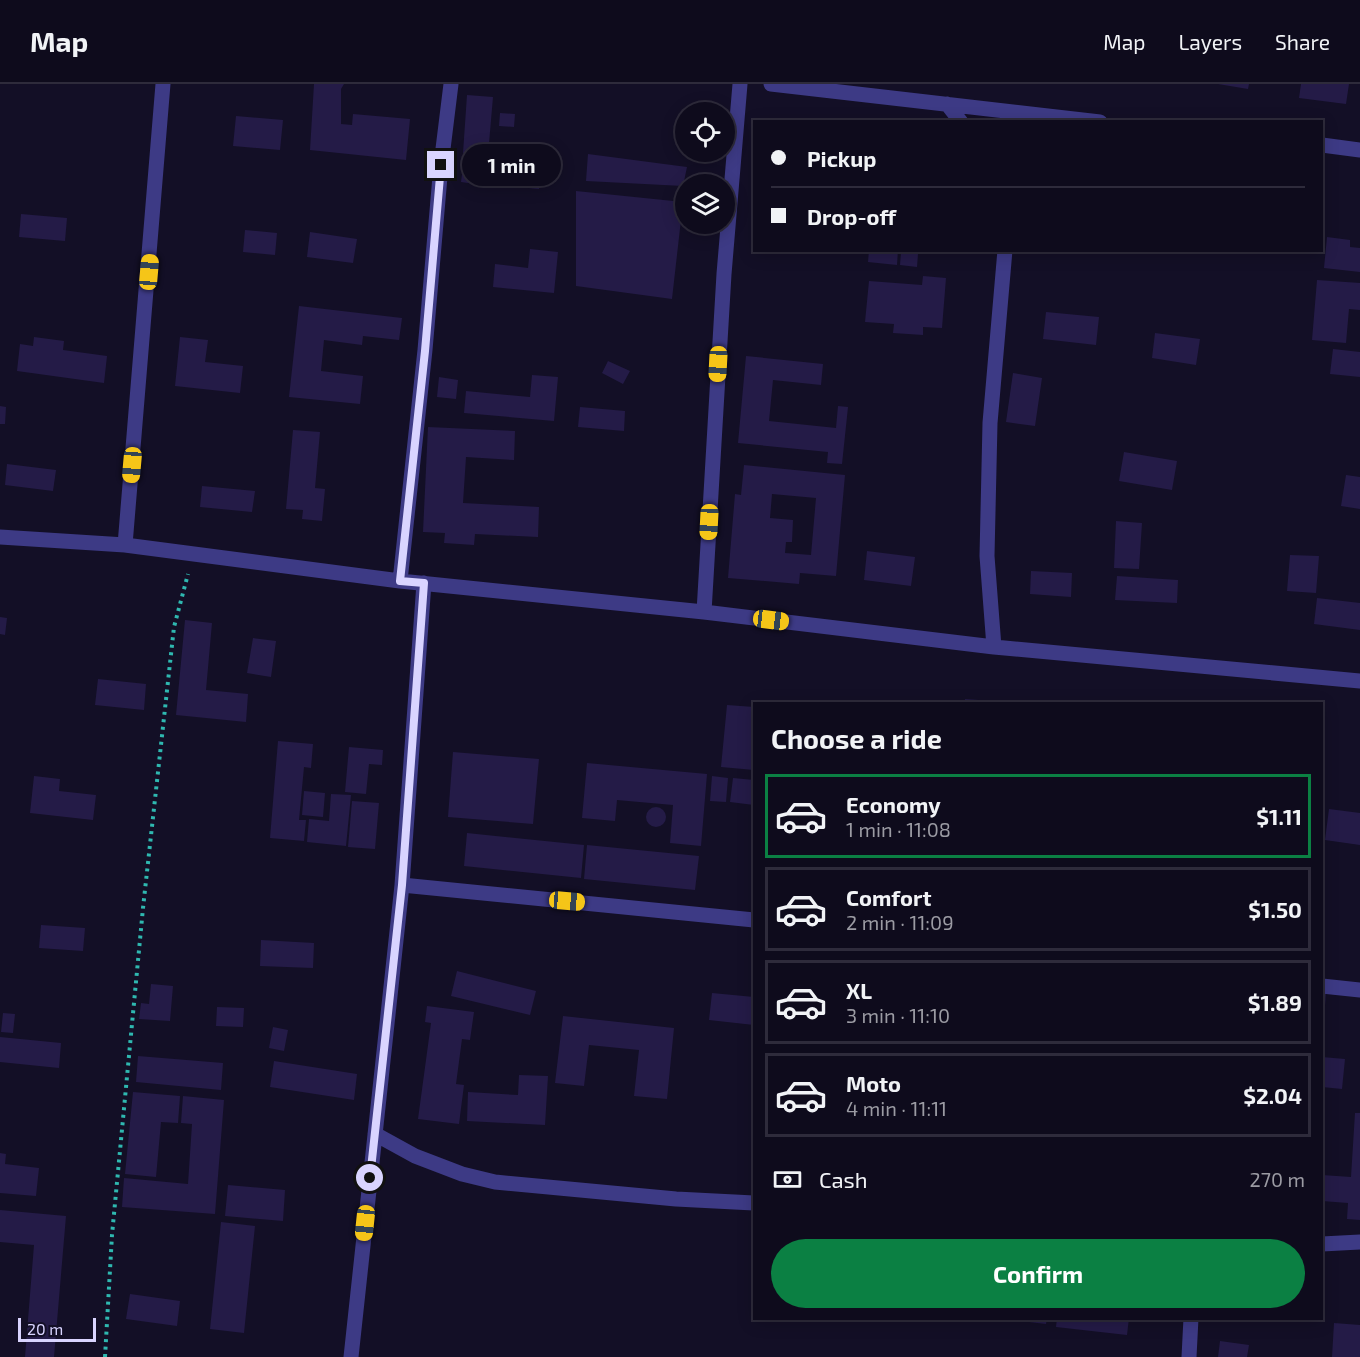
<!DOCTYPE html>
<html lang="en">
<head>
<meta charset="utf-8">
<style>
	body { margin:0; font-family:"Exo 2",sans-serif; background:#1c1929; color:#f1f3f6; height:100vh; display:flex; flex-direction:column; font-size:22px; white-space:nowrap }
	* { box-sizing:border-box; margin:0 }
	p { font-size:20px; color:#9b9ba3 }
	.icon { flex:none; width:33px; height:33px; fill:none; stroke:currentColor; stroke-width:2; stroke-linecap:round; stroke-linejoin:round }
	.map { position:relative; flex:1; overflow:hidden }
	.panel { position:absolute; left:753px; top:618px; width:570px; height:618px; display:flex; flex-direction:column; background:#0e0b1c; border-radius:0px; box-shadow:0 3px 15px #0003,0 0 0 2px #2e2b3b }
	.panel>* { flex:none }
	.guide { position:absolute; left:753px; top:36px; width:570px; height:132px; border-radius:0px; box-shadow:0 3px 15px #0003,0 0 0 2px #2e2b3b; display:grid; align-content:center; height:132px; padding:0 18px; background:#0e0b1c }
	.tools { position:absolute; left:675px; top:18px; display:grid; gap:12px }
	.tools a { display:grid; place-items:center; width:60px; height:60px; border-radius:50%; background:#0e0b1c; box-shadow:0 3px 15px #0003,0 0 0 2px #2e2b3b; font-size:30px }
	.scale { position:absolute; left:18px; bottom:15px; width:78px; box-sizing:border-box; padding-left:6px; border:3px solid #d9d4ff; border-top:0; font-size:16px; line-height:21px; white-space:nowrap; color:#d9d4ff; -webkit-text-stroke:4px #130f26; paint-order:stroke }
	.end { position:absolute; width:27px; height:27px; margin:-14px; border:8px solid #d9d4ff; background:#111; box-shadow:0 0 0 3px #111 }
	.from { border-radius:50% }
	.bubble { position:absolute; height:42px; border-radius:21px; background:#0e0b1c; box-shadow:0 3px 15px #0003,0 0 0 2px #2e2b3b; font-size:20px; font-weight:700; line-height:42px; text-align:center }
	.car { position:absolute; width:18px; height:36px; margin:-18px -9px; border-radius:8px; box-shadow:0 0 4px 2px #0007; background:linear-gradient(#f5c518 24%,#345 0 40%,#f5c518 0 76%,#345 0 86%,#f5c518 0) }
	.guide b { display:flex; align-items:center; gap:21px; height:57px; font-size:22px }
	.guide b+b { border-top:2px solid #2e2b3b }
	.guide i { width:15px; height:15px; background:#f1f3f6 }
	ul { padding:0; list-style:none }
	li { display:flex; align-items:center; gap:18px; height:84px; margin:0 12px 9px; padding:0 6px; border:3px solid #2e2b3b; border-radius:0px }
	li div { flex:1 }
	li b { display:block; font-size:22px }
	li em { font-style:normal; font-weight:700 }
	li.current { border-color:#0b8043 }
	li>.icon { width:54px; height:54px; stroke-width:1.5 }
	h2 { padding:0 18px; font-size:27px; line-height:72px }
	.pay { display:flex; align-items:center; gap:15px; height:66px; padding:0 18px; font-size:22px }
	.pay p { margin-inline-start:auto }
	.button { display:flex; gap:12px; margin-top:auto; padding:12px 18px }
	.button a { flex:1; height:69px; border-radius:36px; background:#0b8043; color:#fff; font-size:24px; font-weight:700; line-height:69px; text-align:center }
	header { display:flex; align-items:center; gap:36px; box-sizing:border-box; height:84px; padding:0 30px; background:#0e0b1c; border-bottom:2px solid #2e2b3b }
	header strong { font-size:28px }
	nav { display:flex; gap:33px; margin-inline-start:auto; font-size:21px }
	.map>svg:first-child { display:block }
</style>
</head>
<body>
<header>
<strong>Map</strong>
<nav><a>Map</a><a>Layers</a><a>Share</a></nav>
</header>
<div class="map">
<svg width="1360" height="1273" viewBox="0 0 1360 1273">
	<rect width="100%" height="100%" fill="#130f26"/>
	<!-- building -->
	<path fill="#241b47" fill-rule="evenodd" d="M 314,0 L 344,0 L 341,5 L 341,40 L 352,41 L 353,30 L 410,35 L 406,76 L 310,66 Z
		M 1218,0 L 1249,0 L 1248,5 Z
		M 1301,0 L 1349,0 L 1346,20 L 1299,14 Z
		M 467,11 L 493,13 L 488,71 L 463,69 Z
		M 500,29 L 515,30 L 514,43 L 499,42 Z
		M 236,32 L 283,36 L 280,66 L 233,62 Z
		M 588,70 L 687,83 L 683,102 L 586,97 Z
		M 463,83 L 484,85 L 482,101 L 461,98 Z
		M 487,83 L 540,87 L 539,105 L 486,100 Z
		M 576,107 L 683,118 L 672,215 L 576,202 Z
		M 21,130 L 67,134 L 65,157 L 19,153 Z
		M 245,146 L 277,149 L 275,171 L 243,168 Z
		M 310,148 L 357,155 L 353,179 L 307,173 Z
		M 1327,153 L 1350,156 L 1350,163 L 1360,164 L 1360,188 L 1324,184 Z
		M 530,165 L 558,168 L 554,209 L 493,203 L 495,180 L 528,184 Z
		M 869,166 L 898,166 L 897,181 L 868,178 Z
		M 901,168 L 918,170 L 917,183 L 900,181 Z
		M 923,192 L 946,194 L 942,244 L 923,243 L 923,251 L 893,249 L 894,240 L 865,238 L 869,197 L 922,201 Z
		M 1317,196 L 1360,199 L 1360,226 L 1349,225 L 1346,259 L 1312,256 Z
		M 299,222 L 402,234 L 399,256 L 363,252 L 362,261 L 324,256 L 321,287 L 363,292 L 360,320 L 289,313 Z
		M 1046,228 L 1099,233 L 1096,261 L 1043,255 Z
		M 1155,249 L 1200,255 L 1196,281 L 1152,274 Z
		M 34,253 L 64,257 L 63,266 L 107,272 L 104,299 L 17,287 L 20,260 L 33,262 Z
		M 180,253 L 208,256 L 205,278 L 243,282 L 240,309 L 175,302 Z
		M 1333,265 L 1360,268 L 1360,293 L 1330,290 Z
		M 746,272 L 823,280 L 821,301 L 773,296 L 769,337 L 836,344 L 838,322 L 848,323 L 842,380 L 827,379 L 828,368 L 738,359 Z
		M 608,277 L 630,287 L 623,300 L 602,289 Z
		M 1013,289 L 1042,294 L 1035,342 L 1006,338 Z
		M 532,291 L 558,293 L 554,337 L 464,329 L 466,307 L 530,313 Z
		M 439,293 L 458,296 L 456,315 L 437,313 Z
		M 0,322 L 6,323 L 5,340 L 0,340 Z
		M 580,323 L 625,327 L 624,347 L 578,343 Z
		M 428,343 L 515,347 L 514,376 L 466,373 L 463,419 L 539,423 L 538,453 L 475,450 L 474,461 L 444,459 L 445,449 L 423,448 Z
		M 293,346 L 320,348 L 315,404 L 325,405 L 322,437 L 302,435 L 303,426 L 286,425 Z
		M 1124,368 L 1177,377 L 1172,406 L 1119,397 Z
		M 7,380 L 56,386 L 53,407 L 5,401 Z
		M 744,381 L 845,391 L 836,492 L 800,489 L 799,500 L 728,494 L 735,410 L 741,411 ZM 772,410 L 816,414 L 811,471 L 785,469 L 786,458 L 792,458 L 793,436 L 770,434 Z
		M 1346,391 L 1360,393 L 1360,425 L 1341,422 Z
		M 202,402 L 255,407 L 252,428 L 200,423 Z
		M 1116,437 L 1142,439 L 1139,485 L 1114,484 Z
		M 867,467 L 915,473 L 911,502 L 864,496 Z
		M 1290,471 L 1319,472 L 1316,509 L 1287,507 Z
		M 1031,487 L 1072,489 L 1071,513 L 1030,510 Z
		M 1117,492 L 1178,496 L 1177,519 L 1115,516 Z
		M 1317,514 L 1360,519 L 1360,546 L 1314,540 Z
		M 0,533 L 7,534 L 5,551 L 0,550 Z
		M 185,536 L 212,539 L 206,606 L 248,610 L 246,638 L 176,631 Z
		M 253,554 L 276,557 L 271,593 L 247,589 Z
		M 98,595 L 146,600 L 144,626 L 95,621 Z
		M 965,615 L 993,617 L 993,620 L 965,620 Z
		M 727,621 L 754,623 L 751,665 L 754,665 L 754,686 L 721,683 Z
		M 278,657 L 313,660 L 311,684 L 304,683 L 299,736 L 306,736 L 304,757 L 270,754 Z
		M 349,663 L 383,666 L 382,681 L 369,680 L 366,710 L 345,708 Z
		M 453,668 L 539,675 L 533,740 L 448,733 Z
		M 587,679 L 707,690 L 701,762 L 670,759 L 673,721 L 617,716 L 615,737 L 582,734 Z
		M 34,692 L 60,695 L 59,707 L 96,711 L 93,736 L 30,729 Z
		M 712,692 L 728,694 L 726,718 L 710,717 Z
		M 733,694 L 754,696 L 754,721 L 730,718 Z
		M 304,707 L 325,709 L 323,733 L 302,731 Z
		M 331,710 L 351,711 L 346,762 L 307,758 L 309,735 L 329,737 Z
		M 352,717 L 379,719 L 375,765 L 348,763 Z
		M646 733a10 10 0 1 1 20 0a10 10 0 1 1-20 0Z
		M 1329,725 L 1360,729 L 1360,761 L 1325,756 Z
		M 467,749 L 584,761 L 581,794 L 464,782 Z
		M 587,761 L 699,772 L 695,806 L 584,795 Z
		M 41,841 L 85,844 L 83,867 L 39,864 Z
		M 261,856 L 314,859 L 313,884 L 260,882 Z
		M 457,887 L 536,907 L 530,931 L 451,912 Z
		M 151,900 L 173,902 L 170,937 L 139,935 L 141,919 L 149,920 Z
		M 1322,908 L 1326,908 L 1324,936 L 1322,935 Z
		M 712,909 L 754,913 L 754,941 L 709,936 Z
		M 427,922 L 474,928 L 470,956 L 462,955 L 456,1000 L 464,1001 L 459,1040 L 418,1035 L 431,939 L 425,938 Z
		M 217,923 L 244,924 L 243,943 L 216,942 Z
		M 3,929 L 15,930 L 13,949 L 1,948 Z
		M 563,932 L 674,944 L 667,1015 L 634,1012 L 639,966 L 589,961 L 584,1002 L 555,999 Z
		M 273,943 L 288,946 L 284,967 L 269,964 Z
		M 0,953 L 61,959 L 59,984 L 0,978 Z
		M 138,972 L 223,979 L 221,1006 L 136,998 Z
		M 1322,973 L 1345,975 L 1342,1005 L 1322,1003 Z
		M 274,977 L 357,990 L 354,1016 L 270,1003 Z
		M 519,991 L 548,992 L 545,1041 L 467,1037 L 468,1008 L 518,1011 Z
		M 133,1008 L 180,1012 L 178,1039 L 161,1038 L 156,1093 L 125,1090 Z
		M 183,1012 L 224,1016 L 215,1130 L 122,1123 L 124,1094 L 188,1100 L 192,1040 L 181,1039 Z
		M 1355,1029 L 1360,1029 L 1360,1136 L 1347,1135 L 1348,1119 L 1322,1117 L 1322,1091 L 1351,1093 Z
		M 0,1069 L 6,1070 L 5,1080 L 39,1084 L 36,1112 L 0,1109 Z
		M 228,1101 L 285,1106 L 283,1137 L 225,1132 Z
		M 0,1126 L 66,1132 L 54,1273 L 25,1273 L 34,1161 L 0,1158 Z
		M 221,1138 L 255,1142 L 244,1249 L 210,1245 Z
		M 130,1210 L 180,1217 L 177,1242 L 126,1235 Z
		M 1011,1234 L 1047,1234 L 1046,1240 L 1011,1236 Z
		M 1057,1234 L 1129,1234 L 1127,1251 L 1056,1243 Z
		M 1334,1239 L 1360,1241 L 1360,1273 L 1332,1273 Z
		M 1220,1257 L 1249,1261 L 1247,1273 L 1218,1273 Z"/>
	<g fill="none" stroke-linecap="round" stroke-linejoin="round">
		<!-- path -->
		<path stroke="#2fb8b0" stroke-width="4" stroke-dasharray="3 4.5" stroke-linecap="butt" d="M 105,1273 L 112,1151 L 143,824 L 174,543 L 188,490"/>
		<!-- minor -->
		<path stroke="#3d3a85" stroke-width="15" d="M 771,0 L 1100,38
			M 947,20 L 961,38
			M 1322,61 L 1360,66
			M 0,453 L 125,461 L 400,497 L 704,528 L 994,563 L 1360,597
			M 125,461 L 163,0
			M 400,497 L 425,266 L 441,81 L 451,0
			M 704,528 L 724,190 L 740,0
			M 994,563 L 987,472 L 990,339 L 1005,166
			M 402,801 L 754,836
			M 1322,902 L 1360,906
			M 375,1050 L 415,1072 L 462,1090 L 495,1098 L 676,1115 L 754,1119
			M 1322,1160 L 1360,1158
			M 351,1273 L 402,801 L 424,499
			M 1189,1273 L 1191,1234"/>
	</g>
	<g fill="none" stroke-linecap="round" stroke-linejoin="round">
		<!-- route -->
		<path stroke="#d9d4ff" stroke-width="8" d="M 370,1094 L 402,801 L 424,499 L 400,497 L 425,267 L 441,81"/>
	</g>
</svg>
<div class="tools">
<a><svg class="icon" aria-label="locate" viewBox="0 0 24 24"><circle cx="12" cy="12" r="6"/><path d="M12 2v4M12 18v4M2 12h4M18 12h4"/></svg></a>
<a><svg class="icon" aria-label="layers" viewBox="0 0 24 24"><path d="M12 4l9 5-9 5-9-5zM3 14l9 5 9-5"/></svg></a>
</div>
<div class="scale">20 m</div>
<i class="end from" style="left:370px;top:1094px"></i>
<i class="end" style="left:441px;top:81px"></i>
<div class="bubble" style="left:462px;top:60px;width:99px">1 min</div>
<i class="car" style="left:149px;top:188px;rotate:5deg"></i>
<i class="car" style="left:718px;top:280px;rotate:183deg"></i>
<i class="car" style="left:132px;top:381px;rotate:185deg"></i>
<i class="car" style="left:709px;top:438px;rotate:183deg"></i>
<i class="car" style="left:771px;top:536px;rotate:97deg"></i>
<i class="car" style="left:567px;top:817px;rotate:95deg"></i>
<i class="car" style="left:365px;top:1139px;rotate:186deg"></i>
<div class="guide">
<b><i class="from"></i>Pickup</b>
<b><i></i>Drop-off</b>
</div>
<section class="panel">
<h2>Choose a ride</h2>
<ul>
<li class="current"><svg class="icon" aria-label="car" viewBox="0 0 24 24"><path d="M5 17H2v-5l4-1 3-4h7l3 4 3 1v5h-3M9 17h6M6 11h13"/><circle cx="7" cy="17" r="2"/><circle cx="17" cy="17" r="2"/></svg><div><b>Economy</b><p>1 min · 11:08</p></div><em>$1.11</em></li>
<li><svg class="icon" aria-label="car" viewBox="0 0 24 24"><path d="M5 17H2v-5l4-1 3-4h7l3 4 3 1v5h-3M9 17h6M6 11h13"/><circle cx="7" cy="17" r="2"/><circle cx="17" cy="17" r="2"/></svg><div><b>Comfort</b><p>2 min · 11:09</p></div><em>$1.50</em></li>
<li><svg class="icon" aria-label="car" viewBox="0 0 24 24"><path d="M5 17H2v-5l4-1 3-4h7l3 4 3 1v5h-3M9 17h6M6 11h13"/><circle cx="7" cy="17" r="2"/><circle cx="17" cy="17" r="2"/></svg><div><b>XL</b><p>3 min · 11:10</p></div><em>$1.89</em></li>
<li><svg class="icon" aria-label="car" viewBox="0 0 24 24"><path d="M5 17H2v-5l4-1 3-4h7l3 4 3 1v5h-3M9 17h6M6 11h13"/><circle cx="7" cy="17" r="2"/><circle cx="17" cy="17" r="2"/></svg><div><b>Moto</b><p>4 min · 11:11</p></div><em>$2.04</em></li>
</ul>
<div class="pay"><svg class="icon" aria-label="cash" viewBox="0 0 24 24"><path d="M3 7h18v10H3z"/><circle cx="12" cy="12" r="2"/></svg>Cash<p>270 m</p></div>
<div class="button"><a>Confirm</a></div>
</section>
</div>
</body>
</html>
